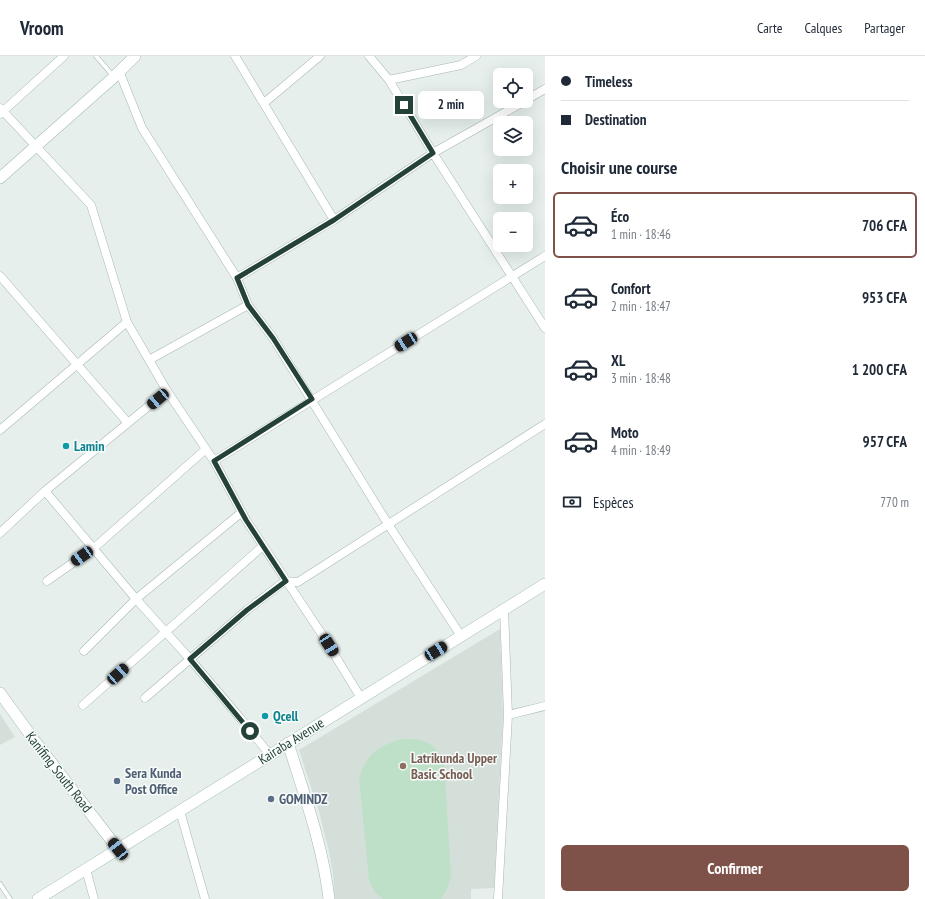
<!DOCTYPE html>
<html lang="fr">
<head>
<meta charset="utf-8">
<style>
	body { margin:0; font-family:"PT Sans Narrow",sans-serif; background:#f2f2f3; color:#1f2937; height:100vh; display:flex; flex-direction:column; font-size:15px; white-space:nowrap }
	* { box-sizing:border-box; margin:0 }
	p { font-size:13px; color:#747a83 }
	.icon { flex:none; width:22px; height:22px; fill:none; stroke:currentColor; stroke-width:2; stroke-linecap:round; stroke-linejoin:round }
	.map { position:relative; flex:1; overflow:hidden }
	.panel { display:flex; flex-direction:column; background:#fff; width:380px }
	.panel>* { flex:none }
	.banner { display:grid; align-content:center; height:88px; padding:0 16px; background:#fff }
	.buttons { position:absolute; left:493px; top:12px; display:grid; gap:8px }
	.buttons a { display:grid; place-items:center; width:40px; height:40px; border-radius:6px; background:#fff; box-shadow:0 4px 16px #0002; font-size:20px }
	.end { position:absolute; width:18px; height:18px; margin:-9px; border:5px solid #24423a; background:#fff; box-shadow:0 0 0 2px #fff }
	.from { border-radius:50% }
	.bubble { position:absolute; height:28px; border-radius:6px; background:#fff; box-shadow:0 4px 16px #0002; font-size:13px; font-weight:700; line-height:28px; text-align:center }
	.car { position:absolute; width:12px; height:24px; margin:-12px -6px; border-radius:5px; box-shadow:0 0 3px 1px #0007; background:linear-gradient(#222 24%,#8ab4d8 0 40%,#222 0 76%,#8ab4d8 0 86%,#222 0) }
	.banner b { display:flex; align-items:center; gap:14px; height:38px; font-size:15px }
	.banner b+b { border-top:1px solid #e0e1e3 }
	.banner i { width:10px; height:10px; background:#1f2937 }
	ul { padding:0; list-style:none }
	li { display:flex; align-items:center; gap:12px; height:66px; margin:0 8px 6px; padding:0 8px; border:2px solid transparent; border-radius:6px }
	li div { flex:1 }
	li b { display:block; font-size:15px }
	li em { font-style:normal; font-weight:700 }
	li.current { border-color:#7f5249 }
	li>.icon { width:36px; height:36px; stroke-width:1.5 }
	h2 { padding:0 16px; font-size:18px; line-height:48px }
	.pay { display:flex; align-items:center; gap:10px; height:44px; padding:0 16px; font-size:15px }
	.pay p { margin-inline-start:auto }
	.action { display:flex; gap:8px; margin-top:auto; padding:8px 16px }
	.action a { flex:1; height:46px; border-radius:6px; background:#7f5249; color:#fff; font-size:16px; font-weight:700; line-height:46px; text-align:center }
	header { display:flex; align-items:center; gap:24px; box-sizing:border-box; height:56px; padding:0 20px; background:#fff; border-bottom:1px solid #e0e1e3 }
	header strong { font-size:19px }
	nav { display:flex; gap:22px; margin-inline-start:auto; font-size:14px }
	main { display:flex; flex:1; min-height:0 }
	.map>svg:first-child { display:block }
</style>
</head>
<body>
<header>
<strong>Vroom</strong>
<nav><a>Carte</a><a>Calques</a><a>Partager</a></nav>
</header>
<main>
<div class="map">
<svg width="545" height="843" viewBox="0 0 545 843">
	<rect width="100%" height="100%" fill="#e6efeb"/>
	<!-- built -->
	<path fill="#d4dfda" d="M 500,573 L 503,660 L 494,832 L 471,833 L 471,843 L 335,843 L 333,818 L 329,796 L 319,756 L 299,694 Z
		M 0,658 L 15,681 L 0,689 Z"/>
	<!-- green -->
	<path fill="#bfe0c8" d="M 401,683 C 424,683 432,684 444,705 L 451,819 L 448,831 L 441,843 L 383,843 L 375,837 L 369,824 L 359,722 C 361,717 362,712 365,707 C 372,694 388,687 401,683 Z"/>
	<g fill="none" stroke-linecap="round" stroke-linejoin="round">
		<!-- lane casing -->
		<g stroke="#a8b8b2" stroke-width="5">
			<path id="lane" d="M 96,0 L 114,21
				M 0,828 L 10,843"/>
		</g>
		<!-- street casing -->
		<g stroke="#a8b8b2" stroke-width="9">
			<path id="street" d="M 235,0 L 334,164
				M 369,0 L 389,24 L 433,97 L 545,272
				M 119,15 L 142,72 L 237,222 L 248,249 L 273,282 L 388,468 L 461,580
				M 389,24 L 461,9 L 476,0
				M 526,44 L 545,33
				M 264,47 L 320,0
				M 0,52 L 91,149 L 127,266 L 167,335 L 214,405 L 246,464 L 323,580 L 361,642
				M 0,58 L 64,0
				M 0,220 L 128,367
				M 237,222 L 334,164 L 433,97 L 525,45
				M 149,304 L 248,249
				M 0,374 L 127,266
				M 214,405 L 545,200
				M 45,435 L 136,543 L 190,603 L 241,663 L 270,699
				M 0,477 L 45,435 L 167,335
				M 47,525 L 94,492 L 206,393
				M 84,595 L 136,543 L 242,456
				M 145,642 L 247,554 L 285,525 L 298,526 L 545,368
				M 83,649 L 263,490
				M 508,659 L 545,650
				M 180,755 L 205,843
				M 86,813 L 94,843
				M 498,843 L 508,659 L 504,553"/>
		</g>
		<!-- secondary casing -->
		<g stroke="#a4bbb3" stroke-width="12">
			<path id="secondary" d="M 0,122 L 114,21 L 135,0
				M 0,637 L 34,684 L 118,793
				M 288,687 C 304,738 323,790 329,843
				M 38,843 L 545,528"/>
		</g>
		<!-- lane -->
		<use href="#lane" stroke="#fff" stroke-width="4"/>
		<!-- street -->
		<use href="#street" stroke="#fff" stroke-width="8"/>
		<!-- secondary -->
		<use href="#secondary" stroke="#fff" stroke-width="11"/>
	</g>
	<g fill="none" stroke-linecap="round" stroke-linejoin="round">
		<!-- route -->
		<path stroke="#24423a" stroke-width="5" d="M 250,675 L 190,603 L 247,554 L 286,525 L 246,464 L 214,405 L 312,343 L 273,282 L 248,249 L 237,222 L 334,164 L 433,97 L 404,49"/>
	</g>
	<!-- markers -->
	<g fill="#0f9aa8" stroke="#f7fbf9" stroke-width="1.5">
		<circle cx="66" cy="390" r="4"/>
		<circle cx="265" cy="660" r="4"/>
	</g>
	<circle fill="#8d6e63" stroke="#f7fbf9" stroke-width="1.5" cx="403" cy="710" r="4"/>
	<g fill="#5c6f8a" stroke="#f7fbf9" stroke-width="1.5">
		<circle cx="117" cy="725" r="4"/>
		<circle cx="271" cy="743" r="4"/>
	</g>
	<g text-anchor="middle" dominant-baseline="central" stroke-width="3" stroke-linejoin="round" paint-order="stroke">
		<!-- culture labels -->
		<g font-size="14" font-weight="bold" fill="#0d838f" stroke="#f7fbf9" text-anchor="start">
			<text x="74" y="390">Lamin</text>
			<text x="273" y="660">Qcell</text>
		</g>
		<!-- street labels -->
		<g font-size="14" fill="#24423a" stroke="#f7fbf9">
			<text transform="translate(291 685) rotate(-32)">Kairaba Avenue</text>
			<text transform="translate(59 716) rotate(52)">Kanifing South Road</text>
		</g>
		<!-- education labels -->
		<g font-size="14" font-weight="bold" fill="#785e54" stroke="#f7fbf9" text-anchor="start">
			<text x="411" y="702">Latrikunda Upper<tspan x="411" dy="16">Basic School</tspan></text>
		</g>
		<!-- service labels -->
		<g font-size="14" font-weight="bold" fill="#4e5e75" stroke="#f7fbf9" text-anchor="start">
			<text x="125" y="717">Sera Kunda<tspan x="125" dy="16">Post Office</tspan></text>
			<text x="279" y="743">GOMINDZ</text>
		</g>
	</g>
</svg>
<div class="buttons">
<a><svg class="icon" aria-label="locate" viewBox="0 0 24 24"><circle cx="12" cy="12" r="6"/><path d="M12 2v4M12 18v4M2 12h4M18 12h4"/></svg></a>
<a><svg class="icon" aria-label="layers" viewBox="0 0 24 24"><path d="M12 4l9 5-9 5-9-5zM3 14l9 5 9-5"/></svg></a>
<a>+</a>
<a>−</a>
</div>
<i class="end from" style="left:250px;top:675px"></i>
<i class="end" style="left:404px;top:49px"></i>
<div class="bubble" style="left:418px;top:35px;width:66px">2 min</div>
<i class="car" style="left:406px;top:286px;rotate:238deg"></i>
<i class="car" style="left:158px;top:343px;rotate:230deg"></i>
<i class="car" style="left:82px;top:500px;rotate:235deg"></i>
<i class="car" style="left:329px;top:589px;rotate:147deg"></i>
<i class="car" style="left:436px;top:595px;rotate:58deg"></i>
<i class="car" style="left:118px;top:618px;rotate:48deg"></i>
<i class="car" style="left:118px;top:793px;rotate:322deg"></i>
</div>
<section class="panel">
<div class="banner">
<b><i class="from"></i>Timeless</b>
<b><i></i>Destination</b>
</div>
<h2>Choisir une course</h2>
<ul>
<li class="current"><svg class="icon" aria-label="car" viewBox="0 0 24 24"><path d="M5 17H2v-5l4-1 3-4h7l3 4 3 1v5h-3M9 17h6M6 11h13"/><circle cx="7" cy="17" r="2"/><circle cx="17" cy="17" r="2"/></svg><div><b>Éco</b><p>1 min · 18:46</p></div><em>706 CFA</em></li>
<li><svg class="icon" aria-label="car" viewBox="0 0 24 24"><path d="M5 17H2v-5l4-1 3-4h7l3 4 3 1v5h-3M9 17h6M6 11h13"/><circle cx="7" cy="17" r="2"/><circle cx="17" cy="17" r="2"/></svg><div><b>Confort</b><p>2 min · 18:47</p></div><em>953 CFA</em></li>
<li><svg class="icon" aria-label="car" viewBox="0 0 24 24"><path d="M5 17H2v-5l4-1 3-4h7l3 4 3 1v5h-3M9 17h6M6 11h13"/><circle cx="7" cy="17" r="2"/><circle cx="17" cy="17" r="2"/></svg><div><b>XL</b><p>3 min · 18:48</p></div><em>1 200 CFA</em></li>
<li><svg class="icon" aria-label="car" viewBox="0 0 24 24"><path d="M5 17H2v-5l4-1 3-4h7l3 4 3 1v5h-3M9 17h6M6 11h13"/><circle cx="7" cy="17" r="2"/><circle cx="17" cy="17" r="2"/></svg><div><b>Moto</b><p>4 min · 18:49</p></div><em>957 CFA</em></li>
</ul>
<div class="pay"><svg class="icon" aria-label="cash" viewBox="0 0 24 24"><path d="M3 7h18v10H3z"/><circle cx="12" cy="12" r="2"/></svg>Espèces<p>770 m</p></div>
<div class="action"><a>Confirmer</a></div>
</section>
</main>
</body>
</html>
